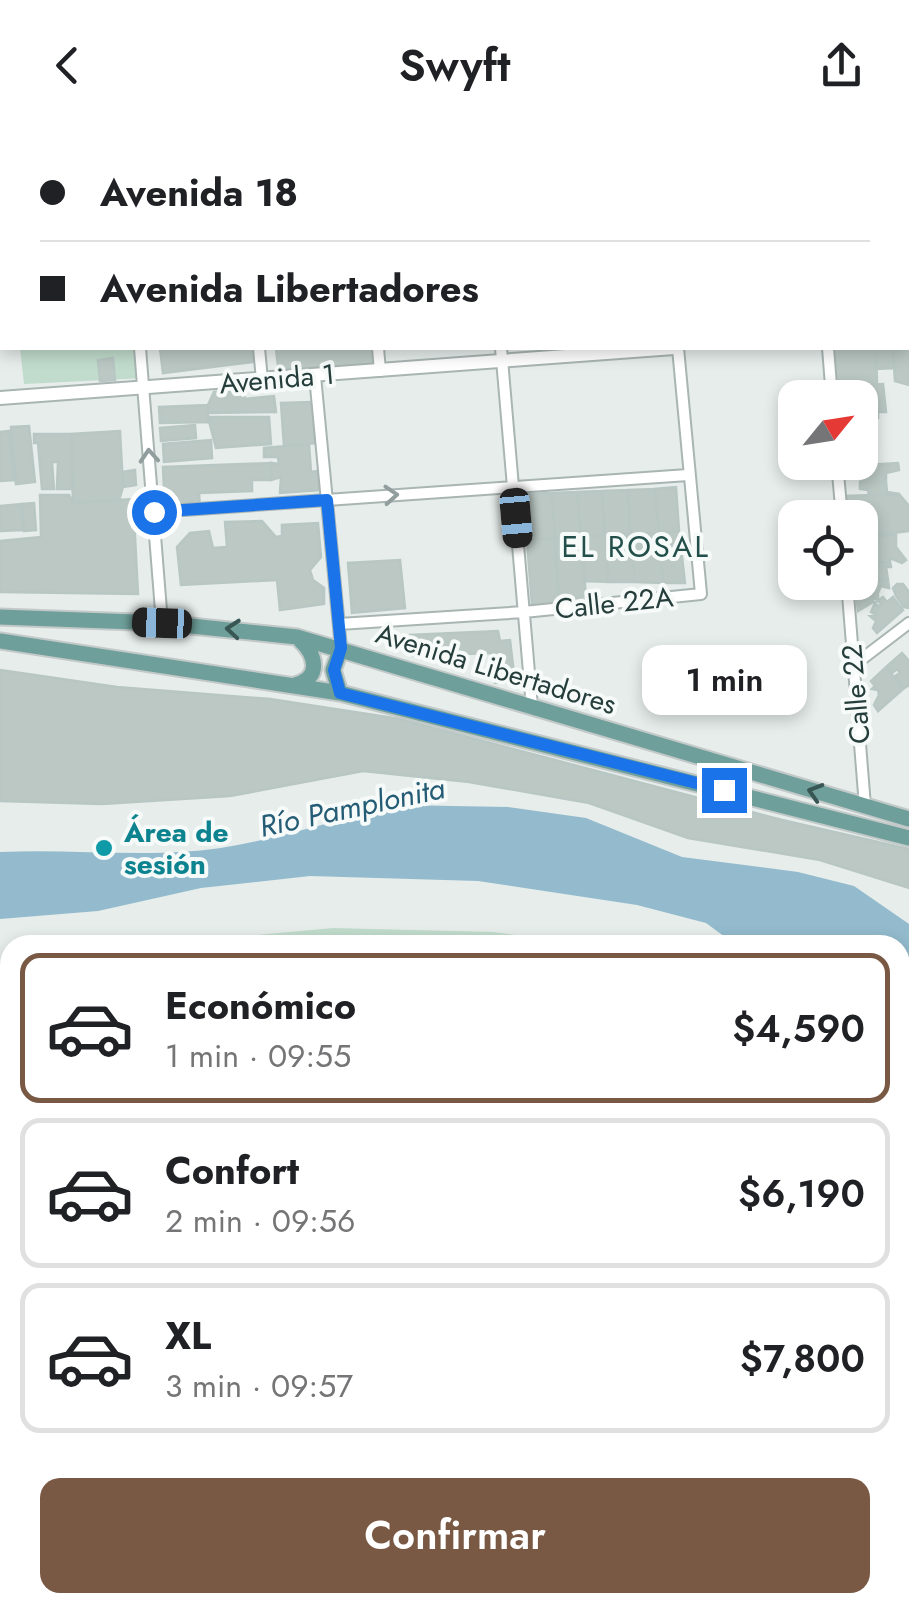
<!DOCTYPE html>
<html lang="es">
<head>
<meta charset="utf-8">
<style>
	body { margin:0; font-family:Jost,sans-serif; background:#f2f2f2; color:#202124; height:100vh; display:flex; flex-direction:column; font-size:38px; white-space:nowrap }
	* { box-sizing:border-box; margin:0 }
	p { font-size:32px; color:#757577 }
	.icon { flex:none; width:55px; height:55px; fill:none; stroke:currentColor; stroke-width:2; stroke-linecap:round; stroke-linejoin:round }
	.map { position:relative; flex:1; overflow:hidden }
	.drawer { position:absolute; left:0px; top:805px; width:910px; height:678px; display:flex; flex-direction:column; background:#fff; border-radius:30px 30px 0 0; box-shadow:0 5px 15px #0003 }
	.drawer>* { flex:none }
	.hud { position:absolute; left:0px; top:0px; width:910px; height:220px; box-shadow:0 5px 15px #0003; display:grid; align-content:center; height:220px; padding:0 40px; background:#fff }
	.needle { width:65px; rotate:60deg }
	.fabs { position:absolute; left:778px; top:250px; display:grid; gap:20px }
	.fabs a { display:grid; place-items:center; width:100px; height:100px; border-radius:20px; background:#fff; box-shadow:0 5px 15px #0003; font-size:50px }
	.end { position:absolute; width:45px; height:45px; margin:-22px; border:12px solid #1a73e8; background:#fff; box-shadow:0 0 0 5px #fff }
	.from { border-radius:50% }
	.bubble { position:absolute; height:70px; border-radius:20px; background:#fff; box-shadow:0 5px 15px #0003; font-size:32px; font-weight:600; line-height:70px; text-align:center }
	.car { position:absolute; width:30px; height:60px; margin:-30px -15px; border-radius:12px; box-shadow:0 0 8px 2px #0007; background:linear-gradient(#222 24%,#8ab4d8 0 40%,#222 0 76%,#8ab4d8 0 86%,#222 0) }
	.hud b { display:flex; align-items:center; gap:35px; height:95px; font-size:38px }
	.hud b+b { border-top:2px solid #e0e0e0 }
	.hud i { width:25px; height:25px; background:#202124 }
	ul { padding:18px 0 0; list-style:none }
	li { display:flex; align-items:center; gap:30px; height:150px; margin:0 20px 15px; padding:0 20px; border:5px solid #e0e0e0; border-radius:20px }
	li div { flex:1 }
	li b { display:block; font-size:38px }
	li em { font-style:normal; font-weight:600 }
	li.on { border-color:#795844 }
	li>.icon { width:90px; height:90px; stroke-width:1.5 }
	.cta { display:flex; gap:20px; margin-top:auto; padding:20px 40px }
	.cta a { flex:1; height:115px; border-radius:20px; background:#795844; color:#fff; font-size:40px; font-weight:600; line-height:115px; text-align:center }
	header { display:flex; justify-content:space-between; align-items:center; height:130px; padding:0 40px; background:#fff; font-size:45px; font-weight:600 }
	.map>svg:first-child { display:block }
</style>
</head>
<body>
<header><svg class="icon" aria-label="back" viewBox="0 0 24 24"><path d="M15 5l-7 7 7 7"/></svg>Swyft<svg class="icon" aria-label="share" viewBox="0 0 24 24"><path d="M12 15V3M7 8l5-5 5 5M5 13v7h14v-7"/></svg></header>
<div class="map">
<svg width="909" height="1482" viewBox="0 0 909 1482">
	<rect width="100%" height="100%" fill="#e6edeb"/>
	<!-- green -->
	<path fill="#c1dccc" d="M 20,218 L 141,218 L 145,248 L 24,254 Z
		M 333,798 L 493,802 L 596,815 L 148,815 Z
		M 0,832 L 10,832 L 10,1472 L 474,1473 L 473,1482 L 0,1482 Z
		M 900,903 L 909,906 L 909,1482 L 486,1482 L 488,1472 L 900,1472 Z"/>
	<!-- water -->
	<path fill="#93bbcd" d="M 398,675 L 508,677 L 586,688 L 682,727 L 798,742 L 854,756 L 909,794 L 909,899 L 900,894 L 900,815 L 736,815 L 706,793 L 637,775 L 478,751 L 310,746 L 201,758 L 98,781 L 0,789 L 0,722 C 77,718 156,730 232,716 C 288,706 343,688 398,675 Z"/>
	<!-- building -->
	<path fill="#bbc8c4" stroke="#b8c7c3" stroke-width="2.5" d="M 630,0 L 699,0 L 700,2 L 631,2 Z
		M 160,218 L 251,218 L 253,232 L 163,243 Z
		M 276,218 L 372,218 L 373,237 L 279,246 Z
		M 832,218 L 876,218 L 877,255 L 836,257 Z
		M 876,218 L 893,218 L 894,238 L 876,239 Z
		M 909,220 L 909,255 L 895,251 L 893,221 Z
		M 113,228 L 115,250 L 100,251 L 98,230 Z
		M 883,254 L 886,282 L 878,282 L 878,288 L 860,290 L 860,268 L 836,268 L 836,257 Z
		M 244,259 L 245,269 L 274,266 L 276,282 L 208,283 L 208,275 L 214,262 Z
		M 312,272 L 316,313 L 284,316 L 281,273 Z
		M 208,275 L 208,292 L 160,293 L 159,277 Z
		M 208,287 L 269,287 L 271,314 L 216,318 Z
		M 195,295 L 196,308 L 161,311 L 160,298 Z
		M 29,296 L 35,352 L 16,354 L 11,297 Z
		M 9,301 L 14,350 L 0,351 L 0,302 Z
		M 120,301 L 123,357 L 119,370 L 73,373 L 71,304 Z
		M 34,304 L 71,304 L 74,359 L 57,359 L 58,332 L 52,332 L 54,359 L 42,359 L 38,313 L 34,313 Z
		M 211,310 L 212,328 L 164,332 L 163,314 Z
		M 309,314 L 311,342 L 318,341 L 320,360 L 280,363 L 281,347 L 271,350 L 271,333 L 279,334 L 278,327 L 264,327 L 264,318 Z
		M 271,333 L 271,350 L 252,350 L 252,361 L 199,363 L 200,379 L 165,380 L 163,337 Z
		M 898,333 L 899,340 L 886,343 L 886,352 L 861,352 L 861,345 L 866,345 L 865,335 Z
		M 135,340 L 136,355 L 123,357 L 122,342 Z
		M 860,352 L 886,352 L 887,362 L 899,364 L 869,366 L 868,360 L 860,359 Z
		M 676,357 L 679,401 L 659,403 L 655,359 Z
		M 655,359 L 659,403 L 630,404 L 628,360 Z
		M 628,360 L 630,403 L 605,405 L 602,361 Z
		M 602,361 L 605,405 L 581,407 L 577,362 Z
		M 577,362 L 581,407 L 555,408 L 552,363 Z
		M 552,363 L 555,408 L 527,410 L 524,364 Z
		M 899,364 L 909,376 L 909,401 L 860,407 L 860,388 L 847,388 L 845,366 Z
		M 40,365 L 69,365 L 73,373 L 133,369 L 138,464 L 0,462 L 0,411 L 41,407 Z
		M 34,373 L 36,400 L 24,401 L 22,374 Z
		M 21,374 L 23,400 L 0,401 L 0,376 Z
		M 262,391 L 276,407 L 282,406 L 282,395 L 318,393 L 321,427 L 310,440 L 313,450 L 324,458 L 324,474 L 280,480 L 277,450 L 181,455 L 177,417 L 190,403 L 209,401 L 213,418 L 227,417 L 225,392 Z
		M 679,401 L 685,453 L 663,453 L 659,403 Z
		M 659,403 L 663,453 L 635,452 L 630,404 Z
		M 630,404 L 635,452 L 608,452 L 605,405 Z
		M 605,405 L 608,452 L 585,451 L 581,407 Z
		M 896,405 L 896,417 L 906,430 L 902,433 L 890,428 L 890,432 L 866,433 L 872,424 L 861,423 L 862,407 Z
		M 581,407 L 586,467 L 559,470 L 555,408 Z
		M 555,408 L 559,474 L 532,475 L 527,410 Z
		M 400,430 L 405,478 L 352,483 L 348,433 Z
		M 890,432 L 891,437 L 886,437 L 888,450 L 867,451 L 863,433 Z
		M 888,450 L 889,458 L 881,456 L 878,463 L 864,464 L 867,451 Z
		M 897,454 L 903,454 L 909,462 L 909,478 L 904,477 L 896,466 L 893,458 Z
		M 878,463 L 878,469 L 873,468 L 873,472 L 858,481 L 856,464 Z
		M 883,467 L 887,472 L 893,467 L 903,480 L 877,503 L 873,498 L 876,491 L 870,486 L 876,485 L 871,482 L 875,473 L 879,477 L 881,473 L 877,471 Z
		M 498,501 L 500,511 L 510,510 L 515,552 L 495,553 L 491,523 L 412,526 L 410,505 Z
		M 902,523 L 909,531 L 909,555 L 903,559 L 895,546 L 900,543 L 897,539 L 892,543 L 886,537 Z
		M 886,537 L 903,559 L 878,581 L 874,575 L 879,565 L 878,560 L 872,559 L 875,556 L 871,551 Z
		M 0,540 L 117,557 L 270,569 L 400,589 L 782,690 L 909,719 L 909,758 L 820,730 L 688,708 L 589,673 L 469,652 L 363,641 L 230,666 L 102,674 L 0,671 Z"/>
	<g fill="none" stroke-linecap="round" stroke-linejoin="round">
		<!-- pedestrian casing -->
		<g stroke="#a9b5b3" stroke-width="11">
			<path id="pedestrian" d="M 239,0 L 242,2
				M 248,2 L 249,0"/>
		</g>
		<!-- minor casing -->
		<g stroke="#a9b5b3" stroke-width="14">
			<path id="minor" d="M 130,0 L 131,2
				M 423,0 L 424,2
				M 11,2 L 17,0
				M 478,2 L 511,2
				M 736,2 L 742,0
				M 0,8 L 2,7
				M 0,34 L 2,41
				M 0,137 L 2,135
				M 140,218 L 162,493
				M 259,218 L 262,250
				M 378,218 L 380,241
				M 501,218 L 532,577
				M 828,218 L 832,268
				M 315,246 L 341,518
				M 837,332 L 842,388
				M 154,382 L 688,345
				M 847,452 L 865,676
				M 339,494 L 524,482 L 701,464 L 678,218
				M 854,535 L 909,493"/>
		</g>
		<!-- tertiary casing -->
		<g stroke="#a9b5b3" stroke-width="16">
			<path id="tertiary" d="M 908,196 L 909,195
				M 0,268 L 674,218
				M 900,883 L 909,875
				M 481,1482 L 482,1472"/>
		</g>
		<!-- primary casing -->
		<g stroke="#c2c9c8" stroke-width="19">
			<path id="primary" d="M 0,487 L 162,493 L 297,507 L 909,689
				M 0,511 L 340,563 L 909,708
				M 295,555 C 322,548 316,525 300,510
				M 340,563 L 333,540 L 341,518"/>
		</g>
		<!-- pedestrian -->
		<use href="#pedestrian" stroke="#fff" stroke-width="8"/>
		<!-- minor -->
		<use href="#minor" stroke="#fff" stroke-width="10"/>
		<!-- tertiary -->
		<use href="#tertiary" stroke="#fff" stroke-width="12"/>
		<!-- primary -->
		<use href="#primary" stroke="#6e9f9a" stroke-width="15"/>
	</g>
	<!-- one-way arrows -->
	<defs><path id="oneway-chevron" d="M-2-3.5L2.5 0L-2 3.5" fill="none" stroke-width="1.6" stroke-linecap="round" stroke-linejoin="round" transform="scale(2.5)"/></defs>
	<g stroke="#929e9d">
		<use href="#oneway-chevron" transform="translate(149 326) rotate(-94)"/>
		<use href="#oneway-chevron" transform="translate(391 365) rotate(-4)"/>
	</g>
	<g stroke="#385653">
		<use href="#oneway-chevron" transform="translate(233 499) rotate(-175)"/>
		<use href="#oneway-chevron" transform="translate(815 662) rotate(-163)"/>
	</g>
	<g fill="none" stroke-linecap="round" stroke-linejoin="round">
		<!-- route -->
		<path stroke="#1a73e8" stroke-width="12" d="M 154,382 L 327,370 L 341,518 L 334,540 L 340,563 L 724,660"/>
	</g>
	<!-- markers -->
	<circle fill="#0f9aa8" stroke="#f6faf9" stroke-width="4" cx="104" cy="718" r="10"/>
	<g text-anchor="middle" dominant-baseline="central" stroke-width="8" stroke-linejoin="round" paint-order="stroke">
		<!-- street labels -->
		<g font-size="28" fill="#263e3b" stroke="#f6faf9">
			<text transform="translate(277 249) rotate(-5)">Avenida 1</text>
			<text transform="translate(614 473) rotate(-6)">Calle 22A</text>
			<text transform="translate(496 539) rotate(17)">Avenida Libertadores</text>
			<text transform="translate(856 564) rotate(-95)">Calle 22</text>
		</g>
		<!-- culture labels -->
		<g font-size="28" font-weight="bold" fill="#0d838f" stroke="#f6faf9" text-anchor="start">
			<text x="124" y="702">Área de<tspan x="124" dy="32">sesión</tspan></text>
		</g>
		<!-- neighbourhood labels -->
		<g font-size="30" letter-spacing="2.5" fill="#234f4b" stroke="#f6faf9">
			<text x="636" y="416">EL ROSAL</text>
		</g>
		<!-- water labels -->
		<g font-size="30" font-style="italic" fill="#255c75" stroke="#f6faf9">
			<text transform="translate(352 677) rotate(-12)">Río Pamplonita</text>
		</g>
	</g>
</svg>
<div class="fabs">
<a><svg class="needle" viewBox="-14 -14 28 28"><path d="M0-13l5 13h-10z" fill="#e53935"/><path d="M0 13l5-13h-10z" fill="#757577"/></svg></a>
<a><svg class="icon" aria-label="locate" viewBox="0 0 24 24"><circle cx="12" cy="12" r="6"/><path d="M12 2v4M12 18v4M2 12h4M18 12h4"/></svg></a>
</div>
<i class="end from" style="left:154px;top:382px"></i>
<i class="end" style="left:724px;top:660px"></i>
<div class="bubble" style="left:642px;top:515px;width:165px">1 min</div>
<i class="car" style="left:516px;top:388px;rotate:175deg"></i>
<i class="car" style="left:162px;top:493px;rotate:272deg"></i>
<div class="hud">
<b><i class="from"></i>Avenida 18</b>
<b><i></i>Avenida Libertadores</b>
</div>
<section class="drawer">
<ul>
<li class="on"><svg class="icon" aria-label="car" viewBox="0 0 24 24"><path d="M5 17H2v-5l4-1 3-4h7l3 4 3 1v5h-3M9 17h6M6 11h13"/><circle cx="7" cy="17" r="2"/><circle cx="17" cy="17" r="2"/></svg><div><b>Económico</b><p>1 min · 09:55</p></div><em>$4,590</em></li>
<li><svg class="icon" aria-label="car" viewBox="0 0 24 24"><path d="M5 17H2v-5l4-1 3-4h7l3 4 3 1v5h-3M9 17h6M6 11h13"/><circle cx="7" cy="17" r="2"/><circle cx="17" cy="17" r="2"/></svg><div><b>Confort</b><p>2 min · 09:56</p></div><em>$6,190</em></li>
<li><svg class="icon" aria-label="car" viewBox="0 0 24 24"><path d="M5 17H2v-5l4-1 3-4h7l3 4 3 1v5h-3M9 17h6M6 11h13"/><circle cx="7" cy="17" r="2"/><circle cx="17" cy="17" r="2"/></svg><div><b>XL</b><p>3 min · 09:57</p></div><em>$7,800</em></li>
</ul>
<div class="cta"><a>Confirmar</a></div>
</section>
</div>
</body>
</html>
